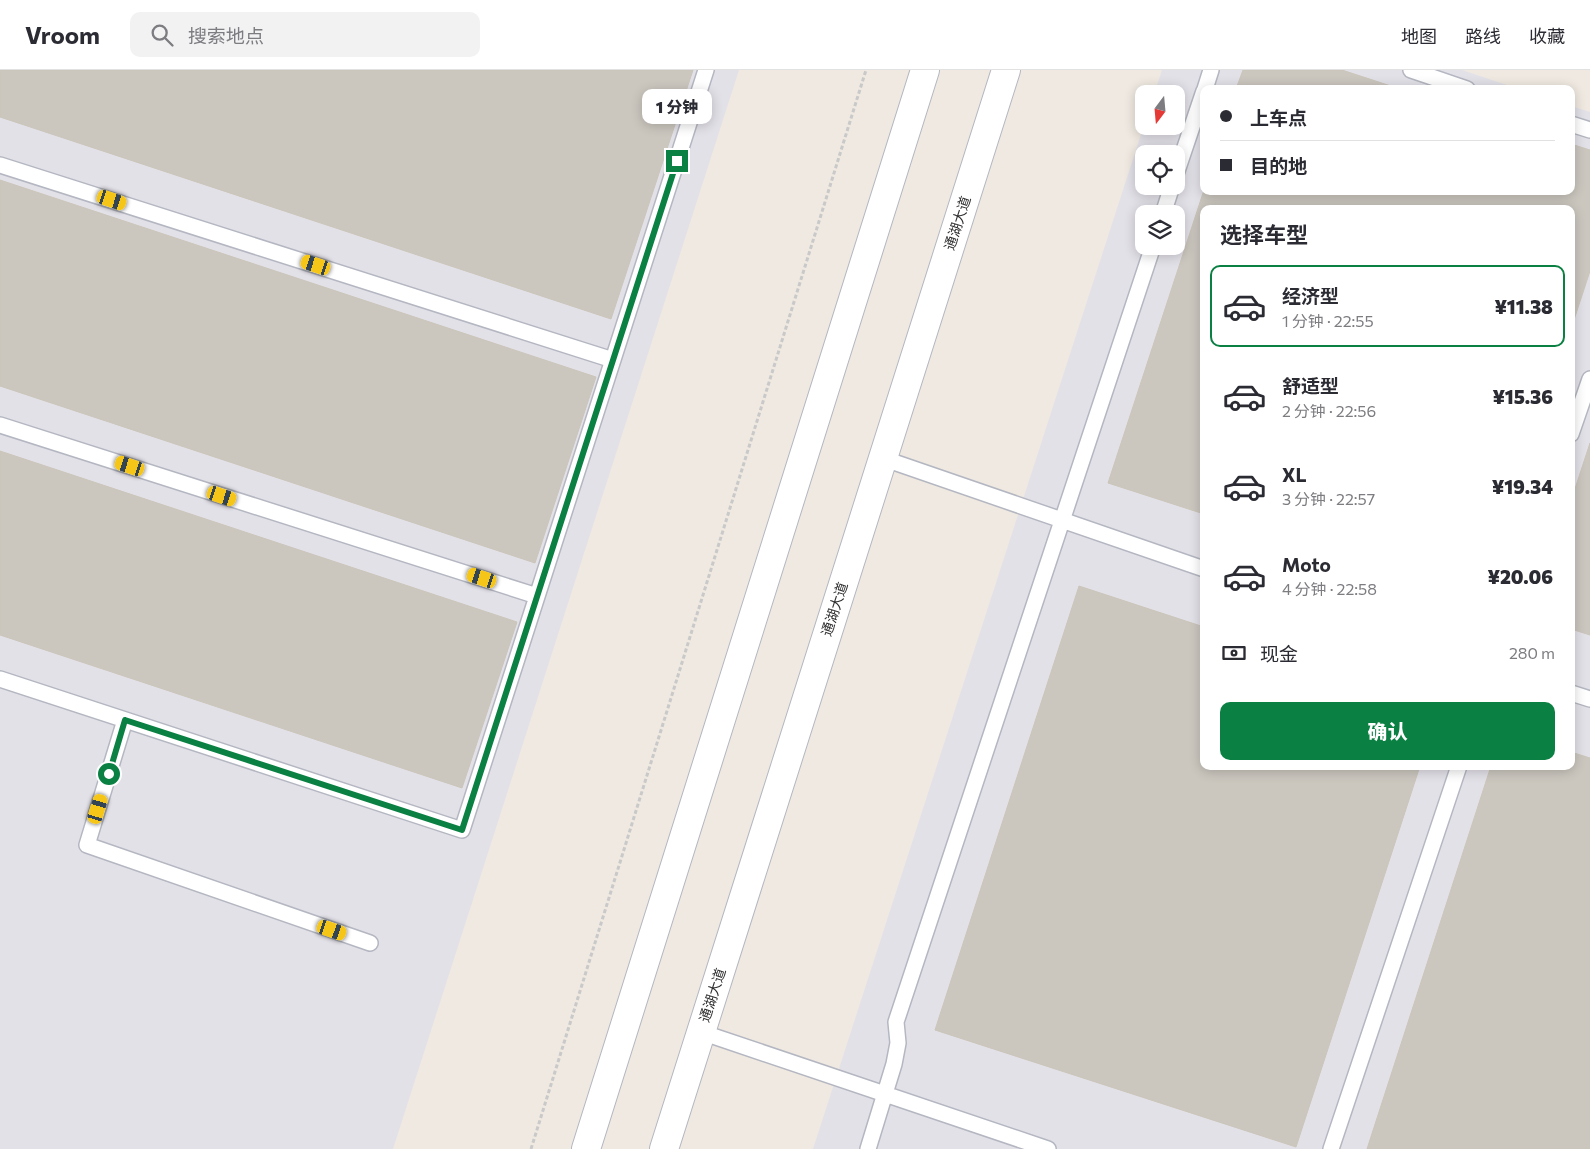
<!DOCTYPE html>
<html lang="zh">
<head>
<meta charset="utf-8">
<style>
	body { margin:0; font-family:Commissioner,"Noto Sans SC",sans-serif; background:#f2f2f3; color:#2b2b33; height:100vh; display:flex; flex-direction:column; font-size:19px; white-space:nowrap }
	* { box-sizing:border-box; margin:0 }
	p { font-size:16px; color:#7c7c81 }
	.icon { flex:none; width:28px; height:28px; fill:none; stroke:currentColor; stroke-width:2; stroke-linecap:round; stroke-linejoin:round }
	.map { position:relative; flex:1; overflow:hidden }
	.panel { position:absolute; left:1200px; top:135px; width:375px; height:565px; display:flex; flex-direction:column; background:#fff; border-radius:10px; box-shadow:0 2px 12px #0003 }
	.panel>* { flex:none }
	.hud { position:absolute; left:1200px; top:15px; width:375px; height:110px; border-radius:10px; box-shadow:0 2px 12px #0003; display:grid; align-content:center; height:110px; padding:0 20px; background:#fff }
	.needle { width:32px; rotate:196deg }
	.buttons { position:absolute; left:1135px; top:15px; display:grid; gap:10px }
	.buttons a { display:grid; place-items:center; width:50px; height:50px; border-radius:10px; background:#fff; box-shadow:0 2px 12px #0003; font-size:25px }
	.end { position:absolute; width:22px; height:22px; margin:-11px; border:6px solid #0b8043; background:#fff; box-shadow:0 0 0 2px #fff }
	.from { border-radius:50% }
	.bubble { position:absolute; height:35px; border-radius:10px; background:#fff; box-shadow:0 2px 12px #0003; font-size:16px; font-weight:800; line-height:35px; text-align:center }
	.car { position:absolute; width:15px; height:30px; margin:-15px -8px; border-radius:6px; box-shadow:0 0 4px 1px #0007; background:linear-gradient(#f5c518 24%,#345 0 40%,#f5c518 0 76%,#345 0 86%,#f5c518 0) }
	.hud b { display:flex; align-items:center; gap:18px; height:48px; font-size:19px }
	.hud b+b { border-top:1px solid #e1e1e2 }
	.hud i { width:12px; height:12px; background:#2b2b33 }
	ul { padding:0; list-style:none }
	li { display:flex; align-items:center; gap:15px; height:82px; margin:0 10px 8px; padding:0 10px; border:2px solid transparent; border-radius:10px }
	li div { flex:1 }
	li b { display:block; font-size:19px }
	li em { font-style:normal; font-weight:800 }
	li.on { border-color:#0b8043 }
	li>.icon { width:45px; height:45px; stroke-width:1.5 }
	h2 { padding:0 20px; font-size:22px; line-height:60px }
	.pay { display:flex; align-items:center; gap:12px; height:55px; padding:0 20px; font-size:19px }
	.pay p { margin-inline-start:auto }
	.cta { display:flex; gap:10px; margin-top:auto; padding:10px 20px }
	.cta a { flex:1; height:58px; border-radius:10px; background:#0b8043; color:#fff; font-size:20px; font-weight:800; line-height:58px; text-align:center }
	header { display:flex; align-items:center; gap:30px; box-sizing:border-box; height:70px; padding:0 25px; background:#fff; border-bottom:1px solid #e1e1e2 }
	header strong { font-size:24px }
	nav { display:flex; gap:28px; margin-inline-start:auto; font-size:18px }
	.search { width:350px; height:45px; background:#f2f2f3; display:flex; align-items:center; gap:12px; box-sizing:border-box; padding:0 18px; border-radius:10px; color:#7c7c81; font-size:19px }
	.map>svg:first-child { display:block }
</style>
</head>
<body>
<header>
<strong>Vroom</strong>
<div class="search"><svg class="icon" aria-label="search" viewBox="0 0 24 24"><circle cx="10" cy="10" r="6"/><path d="M15 15l6 6"/></svg>搜索地点</div>
<nav><a>地图</a><a>路线</a><a>收藏</a></nav>
</header>
<div class="map">
<svg width="1590" height="1079" viewBox="0 0 1590 1079">
	<rect width="100%" height="100%" fill="#efe9e1"/>
	<!-- industrial -->
	<path fill="#e3e1e8" fill-rule="evenodd" d="M 0,0 L 739,0 L 393,1079 L 0,1079 Z
		M 1162,0 L 1462,0 L 1519,19 L 1204,19 L 1204,121 L 1571,121 L 1571,36 L 1590,42 L 1590,1079 L 813,1079 L 1144,55 L 1176,56 L 1176,24 L 1154,24 ZM 1144,84 L 1176,84 L 1176,116 L 1144,116 ZM 1204,139 L 1571,139 L 1571,696 L 1204,696 ZM 1144,144 L 1176,144 L 1176,176 L 1144,176 Z"/>
	<!-- building -->
	<path fill="#cbc7bf" stroke="#cbc5ba" d="M 0,0 L 693,0 L 611,249 L 0,47 Z
		M 1243,0 L 1342,0 L 1400,19 L 1236,19 Z
		M 1571,74 L 1590,80 L 1590,201 L 1571,259 L 1571,139 L 1204,139 L 1204,444 L 1108,413 L 1204,120 L 1204,121 L 1571,121 Z
		M 0,110 L 596,307 L 535,493 L 0,316 Z
		M 1590,373 L 1590,565 L 1571,559 L 1571,431 Z
		M 0,381 L 517,552 L 462,718 L 0,565 Z
		M 1079,516 L 1204,557 L 1204,696 L 1420,696 L 1296,1077 L 935,960 Z
		M 1571,682 L 1590,688 L 1590,1079 L 1367,1079 L 1491,696 L 1571,696 Z"/>
	<g fill="none" stroke-linecap="round" stroke-linejoin="round">
		<!-- service casing -->
		<g stroke="#b4b7c1" stroke-width="18">
			<path id="service" d="M 1411,0 L 1467,19
				M 1205,19 L 1211,0
				M 1571,54 L 1590,60
				M 0,95 L 613,290
				M 1176,104 L 1204,21
				M 1163,144 L 1172,116
				M 0,355 L 537,526
				M 1571,364 L 1590,309
				M 882,388 L 1204,499
				M 0,609 L 462,760 L 706,0
				M 1571,623 L 1590,629
				M 125,650 L 87,775 L 370,873
				M 701,962 L 1048,1079
				M 868,1079 L 894,994 L 898,973 L 896,952 L 1153,176
				M 1331,1079 L 1459,696"/>
		</g>
		<!-- secondary casing -->
		<g stroke="#b4b7c1" stroke-width="30">
			<path id="secondary" d="M 586,1079 L 925,0
				M 664,1079 L 1006,0"/>
		</g>
		<!-- path -->
		<path stroke="#c9c9c9" stroke-width="3" stroke-dasharray="4 2.5" stroke-linecap="butt" d="M 531,1079 L 866,0"/>
		<!-- service -->
		<use href="#service" stroke="#fff" stroke-width="15"/>
		<!-- secondary -->
		<use href="#secondary" stroke="#fff" stroke-width="28"/>
	</g>
	<g fill="none" stroke-linecap="round" stroke-linejoin="round">
		<!-- route -->
		<path stroke="#0b8043" stroke-width="6" d="M 109,704 L 125,650 L 462,760 L 677,91"/>
	</g>
	<g text-anchor="middle" dominant-baseline="central" stroke-width="4" stroke-linejoin="round" paint-order="stroke">
		<!-- street labels -->
		<g font-size="14" fill="#2e2e2e" stroke="#fff">
			<text transform="translate(957 153) rotate(-72)">通湖大道</text>
			<text transform="translate(834 539) rotate(-72)">通湖大道</text>
			<text transform="translate(712 925) rotate(-72)">通湖大道</text>
		</g>
	</g>
</svg>
<div class="buttons">
<a><svg class="needle" viewBox="-14 -14 28 28"><path d="M0-13l5 13h-10z" fill="#e53935"/><path d="M0 13l5-13h-10z" fill="#7c7c81"/></svg></a>
<a><svg class="icon" aria-label="locate" viewBox="0 0 24 24"><circle cx="12" cy="12" r="6"/><path d="M12 2v4M12 18v4M2 12h4M18 12h4"/></svg></a>
<a><svg class="icon" aria-label="layers" viewBox="0 0 24 24"><path d="M12 4l9 5-9 5-9-5zM3 14l9 5 9-5"/></svg></a>
</div>
<i class="end from" style="left:109px;top:704px"></i>
<i class="end" style="left:677px;top:91px"></i>
<div class="bubble" style="left:642px;top:19px;width:70px">1 分钟</div>
<i class="car" style="left:112px;top:130px;rotate:108deg"></i>
<i class="car" style="left:316px;top:195px;rotate:288deg"></i>
<i class="car" style="left:130px;top:396px;rotate:288deg"></i>
<i class="car" style="left:222px;top:426px;rotate:108deg"></i>
<i class="car" style="left:482px;top:508px;rotate:288deg"></i>
<i class="car" style="left:98px;top:739px;rotate:17deg"></i>
<i class="car" style="left:332px;top:860px;rotate:109deg"></i>
<div class="hud">
<b><i class="from"></i>上车点</b>
<b><i></i>目的地</b>
</div>
<section class="panel">
<h2>选择车型</h2>
<ul>
<li class="on"><svg class="icon" aria-label="car" viewBox="0 0 24 24"><path d="M5 17H2v-5l4-1 3-4h7l3 4 3 1v5h-3M9 17h6M6 11h13"/><circle cx="7" cy="17" r="2"/><circle cx="17" cy="17" r="2"/></svg><div><b>经济型</b><p>1 分钟 · 22:55</p></div><em>¥11.38</em></li>
<li><svg class="icon" aria-label="car" viewBox="0 0 24 24"><path d="M5 17H2v-5l4-1 3-4h7l3 4 3 1v5h-3M9 17h6M6 11h13"/><circle cx="7" cy="17" r="2"/><circle cx="17" cy="17" r="2"/></svg><div><b>舒适型</b><p>2 分钟 · 22:56</p></div><em>¥15.36</em></li>
<li><svg class="icon" aria-label="car" viewBox="0 0 24 24"><path d="M5 17H2v-5l4-1 3-4h7l3 4 3 1v5h-3M9 17h6M6 11h13"/><circle cx="7" cy="17" r="2"/><circle cx="17" cy="17" r="2"/></svg><div><b>XL</b><p>3 分钟 · 22:57</p></div><em>¥19.34</em></li>
<li><svg class="icon" aria-label="car" viewBox="0 0 24 24"><path d="M5 17H2v-5l4-1 3-4h7l3 4 3 1v5h-3M9 17h6M6 11h13"/><circle cx="7" cy="17" r="2"/><circle cx="17" cy="17" r="2"/></svg><div><b>Moto</b><p>4 分钟 · 22:58</p></div><em>¥20.06</em></li>
</ul>
<div class="pay"><svg class="icon" aria-label="cash" viewBox="0 0 24 24"><path d="M3 7h18v10H3z"/><circle cx="12" cy="12" r="2"/></svg>现金<p>280 m</p></div>
<div class="cta"><a>确认</a></div>
</section>
</div>
</body>
</html>
